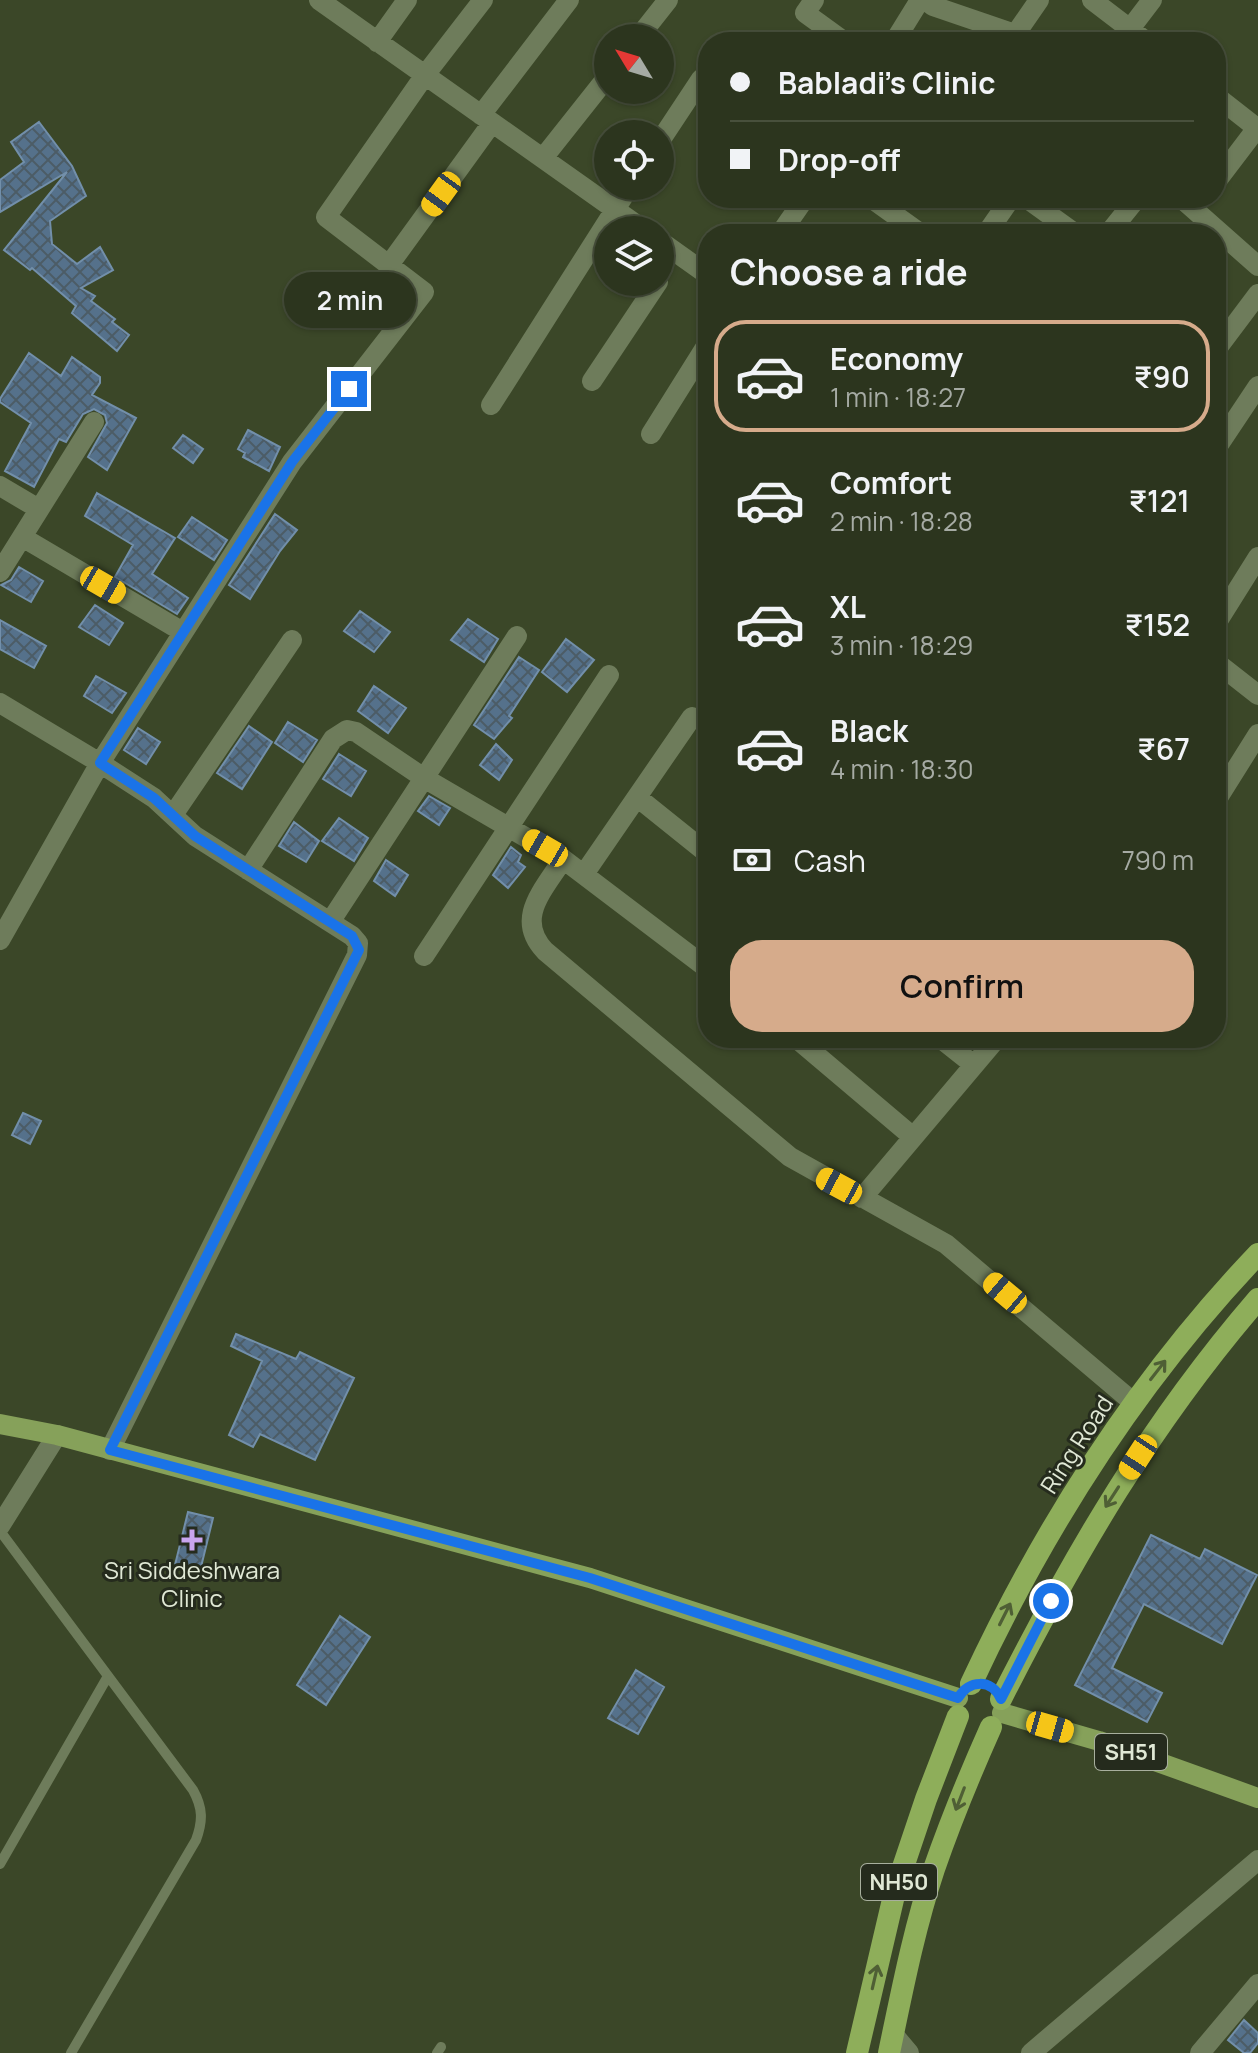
<!DOCTYPE html>
<html lang="en">
<head>
<meta charset="utf-8">
<style>
	body { margin:0; font-family:Manrope,sans-serif; background:#343d27; color:#f1f3f6; height:100vh; display:flex; flex-direction:column; font-size:30px; white-space:nowrap }
	* { box-sizing:border-box; margin:0 }
	p { font-size:26px; color:#a6aba4 }
	.icon { flex:none; width:44px; height:44px; fill:none; stroke:currentColor; stroke-width:2; stroke-linecap:round; stroke-linejoin:round }
	.map { position:relative; flex:1; overflow:hidden }
	.drawer { position:absolute; left:698px; top:224px; width:528px; height:824px; display:flex; flex-direction:column; background:#2c351e; border-radius:32px; box-shadow:0 2px 6px #0004,0 0 0 2px #48503c }
	.drawer>* { flex:none }
	.banner { position:absolute; left:698px; top:32px; width:528px; height:176px; border-radius:32px; box-shadow:0 2px 6px #0004,0 0 0 2px #48503c; display:grid; align-content:center; height:176px; padding:0 32px; background:#2c351e }
	.needle { width:52px; rotate:308deg }
	.tools { position:absolute; left:594px; top:24px; display:grid; gap:16px }
	.tools a { display:grid; place-items:center; width:80px; height:80px; border-radius:50%; background:#2c351e; box-shadow:0 2px 6px #0004,0 0 0 2px #48503c; font-size:40px }
	.end { position:absolute; width:36px; height:36px; margin:-18px; border:10px solid #1a73e8; background:#fff; box-shadow:0 0 0 4px #fff }
	.from { border-radius:50% }
	.bubble { position:absolute; height:56px; border-radius:28px; background:#2c351e; box-shadow:0 2px 6px #0004,0 0 0 2px #48503c; font-size:26px; font-weight:600; line-height:56px; text-align:center }
	.car { position:absolute; width:24px; height:48px; margin:-24px -12px; border-radius:10px; box-shadow:0 0 6px 2px #0007; background:linear-gradient(#f5c518 24%,#345 0 40%,#f5c518 0 76%,#345 0 86%,#f5c518 0) }
	.banner b { display:flex; align-items:center; gap:28px; height:76px; font-size:30px }
	.banner b+b { border-top:2px solid #48503c }
	.banner i { width:20px; height:20px; background:#f1f3f6 }
	ul { padding:0; list-style:none }
	li { display:flex; align-items:center; gap:24px; height:112px; margin:0 16px 12px; padding:0 16px; border:4px solid transparent; border-radius:32px }
	li div { flex:1 }
	li b { display:block; font-size:30px }
	li em { font-style:normal; font-weight:600 }
	li.selected { border-color:#d6ab8b }
	li>.icon { width:72px; height:72px; stroke-width:1.5 }
	h2 { padding:0 32px; font-size:36px; line-height:96px }
	.pay { display:flex; align-items:center; gap:20px; height:88px; padding:0 32px; font-size:30px }
	.pay p { margin-inline-start:auto }
	.primary-button { display:flex; gap:16px; margin-top:auto; padding:16px 32px }
	.primary-button a { flex:1; height:92px; border-radius:32px; background:#d6ab8b; color:#111; font-size:32px; font-weight:600; line-height:92px; text-align:center }
	.map>svg:first-child { display:block }
</style>
</head>
<body>
<div class="map">
<svg width="1258" height="2053" viewBox="0 0 1258 2053">
	<defs>
		<pattern id="building-cross-hatch" width="8" height="8" patternUnits="userSpaceOnUse" patternTransform="scale(2)"><rect width="8" height="8" fill="#55718b"/><path d="M0 0l8 8M0 8l8-8" fill="none" stroke="#4c5c66"/></pattern>
	</defs>
	<rect width="100%" height="100%" fill="#3b4728"/>
	<!-- building -->
	<path fill="url(#building-cross-hatch)" stroke="#728faa" stroke-width="2" d="M 39,122 L 72,166 L 86,196 L 50,221 L 52,244 L 77,264 L 100,247 L 113,270 L 81,288 L 95,296 L 91,301 L 115,319 L 112,322 L 129,335 L 117,351 L 72,313 L 76,306 L 32,268 L 30,270 L 4,250 L 67,172 L 0,212 L 0,180 L 24,162 L 11,142 Z
		M 29,353 L 61,376 L 72,357 L 100,377 L 100,383 L 92,395 L 136,418 L 107,470 L 88,457 L 107,423 L 105,415 L 94,409 L 83,414 L 66,442 L 59,439 L 34,487 L 5,471 L 31,423 L 0,402 L 0,399 Z
		M 248,430 L 280,447 L 269,471 L 243,457 L 245,453 L 238,449 Z
		M 183,435 L 203,449 L 193,463 L 173,448 Z
		M 97,493 L 175,538 L 152,574 L 188,598 L 177,614 L 115,577 L 133,545 L 85,516 Z
		M 275,514 L 297,530 L 280,551 L 250,599 L 229,585 Z
		M 192,517 L 227,540 L 214,560 L 178,537 Z
		M 19,567 L 43,581 L 31,602 L 1,585 L 11,580 Z
		M 95,605 L 123,623 L 109,645 L 79,627 Z
		M 360,611 L 390,632 L 374,652 L 344,631 Z
		M 468,619 L 498,639 L 484,662 L 451,640 Z
		M 0,620 L 46,646 L 34,668 L 0,649 Z
		M 566,639 L 594,660 L 567,692 L 542,672 Z
		M 519,657 L 539,670 L 509,716 L 512,718 L 494,739 L 474,725 Z
		M 96,676 L 126,693 L 112,713 L 84,696 Z
		M 374,686 L 406,708 L 388,733 L 358,711 Z
		M 288,722 L 317,740 L 303,762 L 275,743 Z
		M 249,726 L 272,742 L 242,789 L 217,773 Z
		M 138,728 L 160,742 L 146,764 L 124,750 Z
		M 496,744 L 512,760 L 499,780 L 480,765 Z
		M 339,754 L 366,771 L 351,796 L 323,779 Z
		M 429,796 L 450,808 L 439,825 L 418,811 Z
		M 339,818 L 368,838 L 354,861 L 322,841 Z
		M 294,822 L 319,841 L 306,862 L 279,846 Z
		M 511,847 L 521,855 L 518,862 L 525,867 L 508,888 L 493,875 Z
		M 386,860 L 408,875 L 395,896 L 374,881 Z
		M 23,1113 L 41,1121 L 30,1144 L 12,1135 Z
		M 236,1334 L 296,1359 L 300,1352 L 354,1378 L 315,1460 L 260,1434 L 253,1447 L 229,1435 L 262,1361 L 231,1346 Z
		M 188,1512 L 213,1518 L 200,1571 L 175,1565 Z
		M 1151,1535 L 1200,1559 L 1205,1549 L 1257,1575 L 1222,1644 L 1144,1604 L 1112,1668 L 1162,1693 L 1147,1722 L 1075,1685 Z
		M 340,1616 L 370,1637 L 326,1705 L 297,1685 Z
		M 636,1670 L 664,1687 L 638,1734 L 608,1718 Z
		M 1244,2020 L 1258,2033 L 1258,2043 L 1250,2053 L 1244,2053 L 1228,2040 Z"/>
	<g fill="none" stroke-linecap="round" stroke-linejoin="round">
		<!-- service -->
		<path stroke="#6e7c5b" stroke-width="10" d="M 0,1531 L 193,1790 C 203,1808 203,1821 196,1840 L 71,2053
			M 0,1864 L 108,1676
			M 437,2053 L 441,2047"/>
		<!-- minor -->
		<path stroke="#6e7c5b" stroke-width="20" d="M 319,0 L 644,230
			M 814,0 L 805,13 L 845,42
			M 925,0 L 933,6 L 1015,34
			M 1092,0 L 1147,42
			M 638,38 L 668,0
			M 377,42 L 407,0
			M 894,42 L 920,0
			M 1010,42 L 1039,0
			M 1120,42 L 1152,0
			M 1216,96 L 1258,129
			M 481,115 L 569,0
			M 660,141 L 701,79 L 708,83
			M 543,158 L 608,76
			M 1216,182 L 1257,128
			M 871,198 L 917,231 L 934,234
			M 1026,198 L 1076,234
			M 1181,198 L 1258,266
			M 780,234 L 805,198
			M 986,234 L 1011,198
			M 1108,234 L 1137,198
			M 660,241 L 708,275
			M 389,265 L 492,123
			M 1216,350 L 1258,294
			M 592,381 L 658,282
			M 491,405 L 630,186
			M 651,434 L 708,343
			M 1216,449 L 1258,386
			M 0,486 L 39,509
			M 22,537 L 183,632
			M 0,572 L 94,422
			M 1216,624 L 1258,557
			M 1216,662 L 1258,695
			M 0,703 L 100,763 L 292,462 L 424,292 L 326,217 L 425,75 L 483,0
			M 637,797 L 708,854
			M 1216,801 L 1258,734
			M 173,815 L 292,640
			M 563,859 C 544,890 514,918 545,951 L 790,1157 L 946,1244 L 1134,1403
			M 248,870 L 333,739 L 347,730 L 356,732 L 424,778 L 563,859 L 708,969
			M 584,874 L 692,717
			M 330,922 L 517,636
			M 0,940 L 100,763 L 154,798 L 195,836 L 352,936 L 358,943 L 357,955 L 110,1450
			M 424,956 L 609,675
			M 796,1038 L 913,1137
			M 940,1038 L 974,1065
			M 862,1198 L 997,1038
			M 0,1526 L 57,1435
			M 893,2034 L 909,2053
			M 1031,2053 L 1258,1860
			M 1200,2053 L 1258,1984"/>
		<!-- primary -->
		<path stroke="#86a15a" stroke-width="20" d="M 0,1424 L 57,1435 L 590,1578 L 958,1698
			M 1002,1713 L 1099,1741 L 1258,1798"/>
		<!-- trunk -->
		<path stroke="#8eae5a" stroke-width="22" d="M 971,1684 C 1044,1527 1138,1380 1258,1254
			M 1001,1699 C 1075,1553 1151,1423 1258,1299
			M 857,2053 L 895,1891 L 926,1799 L 958,1716
			M 889,2053 C 902,1991 914,1929 934,1869 C 951,1820 970,1774 991,1727"/>
	</g>
	<!-- one-way arrows -->
	<defs><path id="oneway-shaft" d="M-6 0H5M1.5-3L5.5 0L1.5 3" fill="none" stroke-width="1.6" stroke-linecap="round" stroke-linejoin="round" transform="scale(2)"/></defs>
	<g stroke="#4f5f35">
		<use href="#oneway-shaft" transform="translate(1158 1370) rotate(-52)"/>
		<use href="#oneway-shaft" transform="translate(1112 1497) rotate(123)"/>
		<use href="#oneway-shaft" transform="translate(1005 1614) rotate(-63)"/>
		<use href="#oneway-shaft" transform="translate(960 1799) rotate(111)"/>
		<use href="#oneway-shaft" transform="translate(875 1977) rotate(-77)"/>
	</g>
	<g fill="none" stroke-linecap="round" stroke-linejoin="round">
		<!-- route -->
		<path stroke="#1a73e8" stroke-width="10" d="M 349,389 L 292,462 L 100,763 L 154,798 L 195,836 L 352,936 L 359,950 L 110,1450 L 590,1578 L 958,1698 C 969,1680 991,1678 1001,1699 L 1051,1601"/>
	</g>
	<!-- markers -->
	<path fill="#c9a5ee" stroke="#252b1d" stroke-width="3" d="M188 1528h8v8h8v8h-8v8h-8v-8h-8v-8h8z"/>
	<g text-anchor="middle" dominant-baseline="central" stroke-width="6" stroke-linejoin="round" paint-order="stroke">
		<!-- shield labels -->
		<g fill="#252b1d" stroke="#a8af9e" stroke-width="2">
			<rect x="1095" y="1734" width="72" height="36" rx="6"/>
			<rect x="861" y="1864" width="76" height="36" rx="6"/>
		</g>
		<g font-size="22" font-weight="bold" fill="#e0e8d5">
			<text x="1131" y="1752">SH51</text>
			<text x="899" y="1882">NH50</text>
		</g>
		<!-- street labels -->
		<g font-size="24" fill="#e0e8d5" stroke="#252b1d">
			<text transform="translate(1076 1444) rotate(-57)">Ring Road</text>
		</g>
		<!-- poi labels -->
		<g font-size="24" fill="#e0e8d5" stroke="#252b1d">
			<text x="192" y="1569">Sri Siddeshwara<tspan x="192" dy="28">Clinic</tspan></text>
		</g>
	</g>
</svg>
<div class="tools">
<a><svg class="needle" viewBox="-14 -14 28 28"><path d="M0-13l5 13h-10z" fill="#e53935"/><path d="M0 13l5-13h-10z" fill="#a6aba4"/></svg></a>
<a><svg class="icon" aria-label="locate" viewBox="0 0 24 24"><circle cx="12" cy="12" r="6"/><path d="M12 2v4M12 18v4M2 12h4M18 12h4"/></svg></a>
<a><svg class="icon" aria-label="layers" viewBox="0 0 24 24"><path d="M12 4l9 5-9 5-9-5zM3 14l9 5 9-5"/></svg></a>
</div>
<i class="end from" style="left:1051px;top:1601px"></i>
<i class="end" style="left:349px;top:389px"></i>
<div class="bubble" style="left:284px;top:272px;width:132px">2 min</div>
<i class="car" style="left:441px;top:194px;rotate:216deg"></i>
<i class="car" style="left:103px;top:585px;rotate:120deg"></i>
<i class="car" style="left:545px;top:848px;rotate:300deg"></i>
<i class="car" style="left:839px;top:1186px;rotate:298deg"></i>
<i class="car" style="left:1005px;top:1293px;rotate:310deg"></i>
<i class="car" style="left:1138px;top:1457px;rotate:213deg"></i>
<i class="car" style="left:1050px;top:1727px;rotate:106deg"></i>
<div class="banner">
<b><i class="from"></i>Babladi's Clinic</b>
<b><i></i>Drop-off</b>
</div>
<section class="drawer">
<h2>Choose a ride</h2>
<ul>
<li class="selected"><svg class="icon" aria-label="car" viewBox="0 0 24 24"><path d="M5 17H2v-5l4-1 3-4h7l3 4 3 1v5h-3M9 17h6M6 11h13"/><circle cx="7" cy="17" r="2"/><circle cx="17" cy="17" r="2"/></svg><div><b>Economy</b><p>1 min · 18:27</p></div><em>₹90</em></li>
<li><svg class="icon" aria-label="car" viewBox="0 0 24 24"><path d="M5 17H2v-5l4-1 3-4h7l3 4 3 1v5h-3M9 17h6M6 11h13"/><circle cx="7" cy="17" r="2"/><circle cx="17" cy="17" r="2"/></svg><div><b>Comfort</b><p>2 min · 18:28</p></div><em>₹121</em></li>
<li><svg class="icon" aria-label="car" viewBox="0 0 24 24"><path d="M5 17H2v-5l4-1 3-4h7l3 4 3 1v5h-3M9 17h6M6 11h13"/><circle cx="7" cy="17" r="2"/><circle cx="17" cy="17" r="2"/></svg><div><b>XL</b><p>3 min · 18:29</p></div><em>₹152</em></li>
<li><svg class="icon" aria-label="car" viewBox="0 0 24 24"><path d="M5 17H2v-5l4-1 3-4h7l3 4 3 1v5h-3M9 17h6M6 11h13"/><circle cx="7" cy="17" r="2"/><circle cx="17" cy="17" r="2"/></svg><div><b>Black</b><p>4 min · 18:30</p></div><em>₹67</em></li>
</ul>
<div class="pay"><svg class="icon" aria-label="cash" viewBox="0 0 24 24"><path d="M3 7h18v10H3z"/><circle cx="12" cy="12" r="2"/></svg>Cash<p>790 m</p></div>
<div class="primary-button"><a>Confirm</a></div>
</section>
</div>
</body>
</html>
